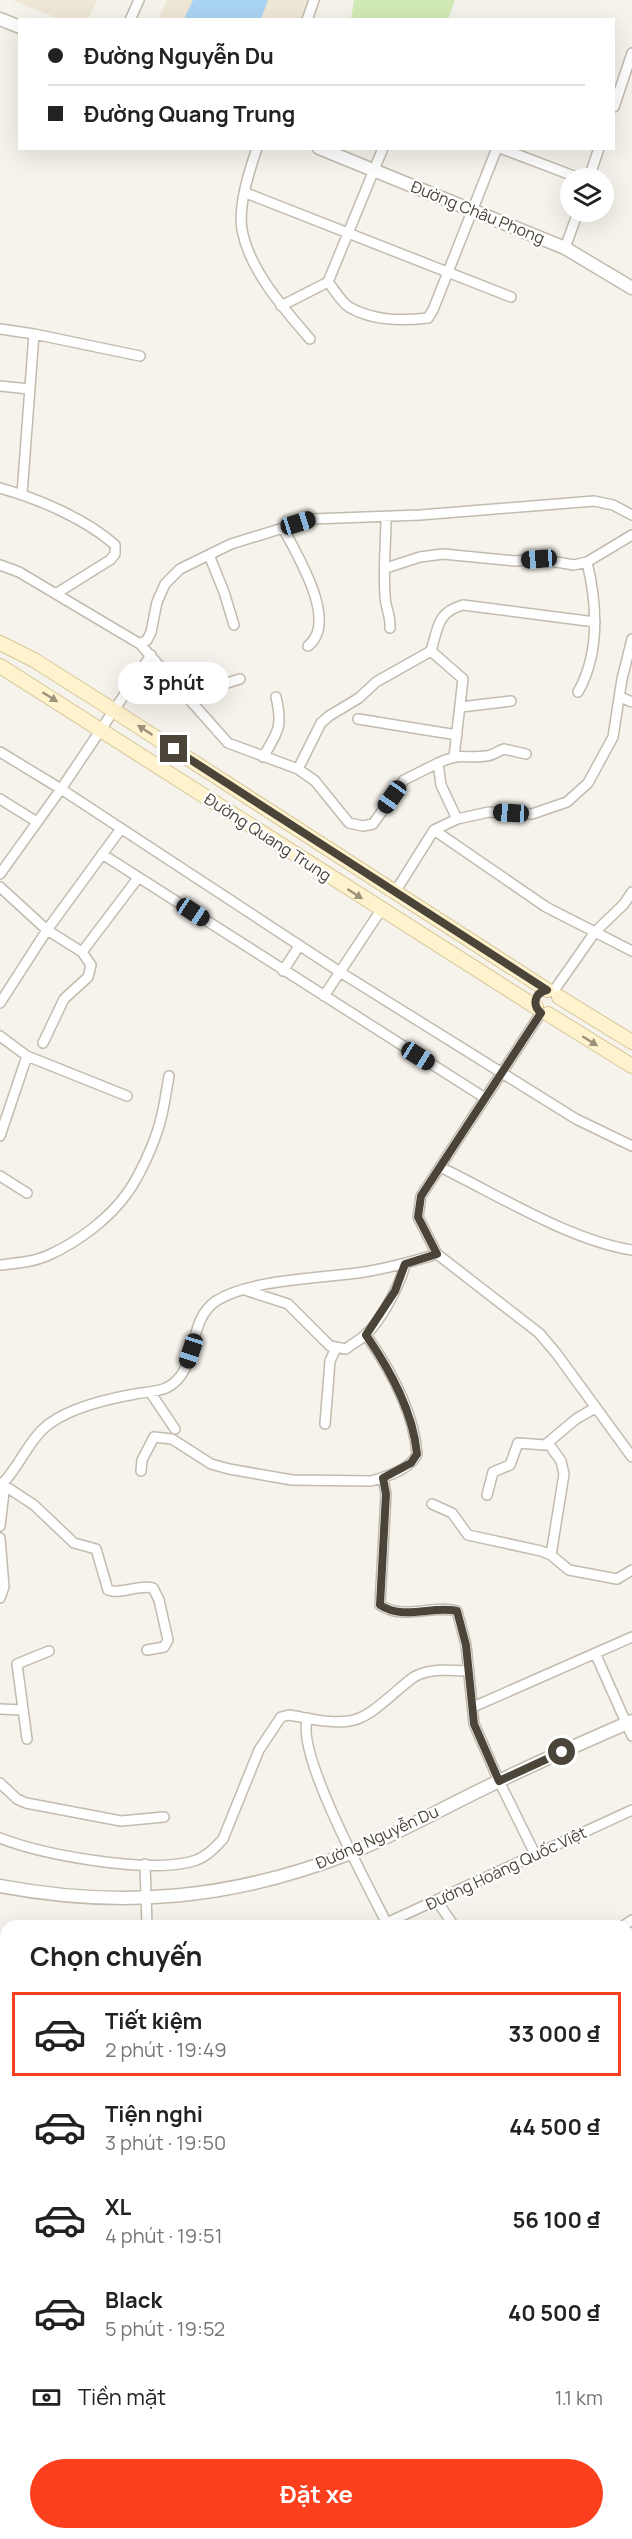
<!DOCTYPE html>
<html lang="vi">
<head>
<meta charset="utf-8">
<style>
	body { margin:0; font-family:Manrope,sans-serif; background:#f2f2f2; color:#222; height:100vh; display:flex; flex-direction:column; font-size:22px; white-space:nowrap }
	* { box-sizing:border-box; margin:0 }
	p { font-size:20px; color:#767676 }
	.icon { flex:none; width:33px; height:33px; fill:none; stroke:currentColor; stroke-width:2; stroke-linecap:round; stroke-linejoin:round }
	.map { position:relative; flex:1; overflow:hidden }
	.details { position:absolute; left:0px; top:1920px; width:633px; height:620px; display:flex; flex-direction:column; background:#fff; border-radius:18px 18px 0 0; box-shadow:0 6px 24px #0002 }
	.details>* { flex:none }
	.hud { position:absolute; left:18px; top:18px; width:597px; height:132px; border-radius:0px; box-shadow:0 6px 24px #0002; display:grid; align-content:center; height:132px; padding:0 30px; background:#fff }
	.fabs { position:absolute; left:560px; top:168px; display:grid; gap:12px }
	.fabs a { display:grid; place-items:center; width:54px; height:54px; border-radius:50%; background:#fff; box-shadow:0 6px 24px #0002; font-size:30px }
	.end { position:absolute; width:27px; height:27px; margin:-14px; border:8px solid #4b4439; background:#fff; box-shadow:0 0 0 3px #fff }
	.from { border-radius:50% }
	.bubble { position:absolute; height:42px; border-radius:21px; background:#fff; box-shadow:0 6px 24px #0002; font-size:20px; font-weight:700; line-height:42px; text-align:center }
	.car { position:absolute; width:18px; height:36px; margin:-18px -9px; border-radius:8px; box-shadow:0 0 4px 2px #0007; background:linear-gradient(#222 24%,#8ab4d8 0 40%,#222 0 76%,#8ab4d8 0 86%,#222 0) }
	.hud b { display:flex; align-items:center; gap:21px; height:57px; font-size:22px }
	.hud b+b { border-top:2px solid #e0e0e0 }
	.hud i { width:15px; height:15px; background:#222 }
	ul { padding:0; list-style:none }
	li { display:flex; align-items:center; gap:18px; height:84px; margin:0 12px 9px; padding:0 18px; border:3px solid transparent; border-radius:0px }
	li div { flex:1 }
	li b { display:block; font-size:22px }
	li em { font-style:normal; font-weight:700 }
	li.current { border-color:#fc3f1d }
	li>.icon { width:54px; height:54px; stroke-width:1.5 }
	h2 { padding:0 30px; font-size:27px; line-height:72px }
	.pay { display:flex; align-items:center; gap:15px; height:66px; padding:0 30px; font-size:22px }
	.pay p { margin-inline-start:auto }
	.cta { display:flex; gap:12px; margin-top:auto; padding:12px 30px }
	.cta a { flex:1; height:69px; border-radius:36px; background:#fc3f1d; color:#fff; font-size:24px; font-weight:700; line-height:69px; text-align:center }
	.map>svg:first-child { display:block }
</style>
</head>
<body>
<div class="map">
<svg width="632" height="2539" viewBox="0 0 632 2539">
	<rect width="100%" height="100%" fill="#f6f3ec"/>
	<!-- education -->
	<path fill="#efe8d6" d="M 12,0 L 97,0 L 88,19 L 62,20 Z
		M 167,0 L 309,0 L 301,19 L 158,20 Z"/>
	<!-- green -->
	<path fill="#d2eab5" d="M 354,0 L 455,0 L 448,19 L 363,20 L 356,17 L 356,19 L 351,19 Z"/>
	<!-- water -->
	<path fill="#a9d4f2" d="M 193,0 L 268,0 L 261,19 L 184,19 Z"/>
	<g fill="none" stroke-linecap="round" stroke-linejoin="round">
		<!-- minor casing -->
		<g stroke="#c2bbae" stroke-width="12">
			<path id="minor" d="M 130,20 L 139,0
				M 307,20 L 314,0
				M 614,107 L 632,53
				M 257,148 C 249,172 238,205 242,230 C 250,271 284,309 310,339
				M 500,148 L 579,178
				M 589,178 L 599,148
				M 246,193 L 511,297
				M 565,248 L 578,212
				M 328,282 L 383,148
				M 281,306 L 328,282 C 334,289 341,302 349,307 C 373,321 401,321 428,318 L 433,310 L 497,148
				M 0,329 L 34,334 L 22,494
				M 34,334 L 140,356
				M 0,386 L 29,389
				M 0,488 C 37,498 86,519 115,545 L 115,554 L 110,560 L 57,593
				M 386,517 C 386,543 383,569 385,595 C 385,607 391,616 390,628
				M 283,528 C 297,555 339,622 308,646
				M 209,555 L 224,592 L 234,625
				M 0,565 L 19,572 L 140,644 L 228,743 L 298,769 L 315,781 L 349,823 L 363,826 L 373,824 L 404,780 L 438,763
				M 386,568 L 420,557 L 443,554 L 515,561 L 539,559 L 574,565 L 587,562 L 632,535
				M 140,644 L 147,640 L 151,632 L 157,602 L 165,584 L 180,569 L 231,544 L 283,528 L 312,519 L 420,515 L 594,501 L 613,505 L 632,515
				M 578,692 C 600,653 597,604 587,562
				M 620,697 L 632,702
				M 193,703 L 217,686 L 240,679
				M 461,707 L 511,701
				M 358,719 L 457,735
				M 0,752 L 61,789 L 340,972 L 576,1119 L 632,1146
				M 263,757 C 278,732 283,727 276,697
				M 454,757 L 463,679 L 431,651 C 438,628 437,612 463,605 L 595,622
				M 298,769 L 321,723 L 329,716 L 359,698 L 376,682 L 431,651
				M 0,799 L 37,822
				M 457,819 L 441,785 L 438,763 C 462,752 464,759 486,756 C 492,756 498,751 504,749 L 526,754
				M 434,830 L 457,819 L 489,812 L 532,814 L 567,802 L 588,783 L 613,737 L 622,679 L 632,639
				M 102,854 L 485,1098
				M 0,874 L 61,789 L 151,655
				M 0,887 L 47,930 L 82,952 L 91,965 L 88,977 L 64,999 L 43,1043
				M 395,892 L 434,830 L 546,907 L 632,951
				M 82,952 L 138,878
				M 283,971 L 299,946
				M 553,992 L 595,932 L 624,904 L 632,892
				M 324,996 L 381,910
				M 0,1003 L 47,930 L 120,830
				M 541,1013 L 421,1196 L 418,1217 L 437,1254 L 539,1333 L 556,1353 L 632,1457
				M 0,1036 L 27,1056 L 127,1096
				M 0,1136 L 27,1056
				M 440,1167 C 498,1195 569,1240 632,1250
				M 0,1176 L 27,1193
				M 0,1265 C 17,1263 34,1262 49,1255 C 78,1242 110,1218 128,1192 C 140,1175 153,1146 159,1126 C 164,1110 166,1092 169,1076
				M 245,1290 L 288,1304 L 330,1346 L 346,1349 C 352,1344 360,1340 365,1335 C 380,1323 401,1283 405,1264
				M 150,1392 L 175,1429
				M 325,1424 L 330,1361 L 336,1348
				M 548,1443 L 561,1461 L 564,1474 L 551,1555
				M 141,1471 L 142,1460 L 154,1437 L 172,1439 L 211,1464 L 229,1469 L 292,1480 L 371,1481 C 386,1477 411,1469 417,1454 C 414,1411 390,1369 366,1335
				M 383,1478 L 386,1494 L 380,1605 C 404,1621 433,1604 457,1611 L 466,1645 L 474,1724 L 499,1781 L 535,1854
				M 0,1483 L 4,1492 L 0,1526
				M 487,1495 L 493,1472 L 510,1465 L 518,1443 L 545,1445 L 576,1419 L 595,1408
				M 432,1504 L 452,1513 L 468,1535 L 541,1551 L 551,1555 L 569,1570 L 617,1579 L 632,1570
				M 0,1538 L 4,1587 L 0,1598
				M 147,1650 L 164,1647 L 168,1640 L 159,1600 L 153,1588 C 138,1584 123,1595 108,1590 L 96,1549 L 74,1543 L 34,1505 L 2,1484 C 18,1468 26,1446 42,1430 C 63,1409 107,1399 135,1394 C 145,1392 156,1392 166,1388 C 201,1371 185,1322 216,1301 C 248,1280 319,1278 358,1273 C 385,1269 411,1262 437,1254
				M 595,1653 L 632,1736
				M 473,1707 L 632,1637
				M 0,1709 L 23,1710
				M 308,1718 C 293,1750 370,1889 387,1924
				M 27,1739 L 17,1664 L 49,1651
				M 0,1783 L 17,1799 L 26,1803 L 121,1821 L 164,1817
				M 0,1838 C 43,1855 144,1873 190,1862 C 204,1859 214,1849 223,1839 L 259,1750 L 281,1717 L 289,1715 C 308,1718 330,1724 349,1721 C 371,1719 396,1689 414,1677 C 429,1668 452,1670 469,1671
				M 145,1864 L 147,1926
				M 437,1901 L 454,1926
				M 380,1926 L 632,1810
				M 623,1926 L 632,1920
				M 0,1961 L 6,1961
				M 627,2015 L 632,2015
				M 627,2093 L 632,2094
				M 627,2178 L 632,2172
				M 627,2401 L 632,2411
				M 627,2420 L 632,2416
				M 627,2522 L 632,2522
				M 281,2539 L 284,2534
				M 577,2539 L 586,2534"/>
		</g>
		<!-- tertiary casing -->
		<g stroke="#c2bbae" stroke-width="15">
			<path id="tertiary" d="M 0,19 L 20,27
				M 319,148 L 565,248 L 632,288
				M 0,1886 C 122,1909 232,1899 348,1854 C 396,1835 448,1805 495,1783 C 540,1761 586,1741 632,1721"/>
		</g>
		<!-- secondary casing -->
		<g stroke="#d6c79b" stroke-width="16">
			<path id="secondary" d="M 0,643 L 34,660 L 113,710 L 547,990
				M 0,666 L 536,1007
				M 559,997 L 632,1042
				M 548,1014 L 632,1066"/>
		</g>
		<!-- minor -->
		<use href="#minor" stroke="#fff" stroke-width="9"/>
		<!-- tertiary -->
		<use href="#tertiary" stroke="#fff" stroke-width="12"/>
		<!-- secondary -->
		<use href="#secondary" stroke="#fff3cd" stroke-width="14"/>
	</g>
	<!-- one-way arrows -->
	<defs><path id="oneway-solid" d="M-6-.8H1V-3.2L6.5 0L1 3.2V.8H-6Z" transform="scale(1.5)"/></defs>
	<g fill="#9c937c">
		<use href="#oneway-solid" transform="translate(50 697) rotate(32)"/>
		<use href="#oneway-solid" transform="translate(145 730) rotate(-147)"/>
		<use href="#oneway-solid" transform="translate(355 894) rotate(33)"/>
		<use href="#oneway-solid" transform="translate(590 1041) rotate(32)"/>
	</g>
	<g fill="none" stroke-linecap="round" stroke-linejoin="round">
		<!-- route -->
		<path stroke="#4b4439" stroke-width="8" d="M 174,749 L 547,990 C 534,993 532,1005 541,1013 L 421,1196 L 418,1217 L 437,1254 L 405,1264 L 395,1291 L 366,1335 C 390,1370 413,1411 417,1454 L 411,1463 L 383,1478 L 386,1494 L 380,1605 C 404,1621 433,1605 457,1611 L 466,1645 L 474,1724 L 499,1781 L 562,1752"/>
	</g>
	<g text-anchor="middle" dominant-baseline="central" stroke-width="4.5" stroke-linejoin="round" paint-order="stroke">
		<!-- street labels -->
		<g font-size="16" fill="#4b4439" stroke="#fff">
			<text transform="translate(478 212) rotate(22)">Đường Châu Phong</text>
			<text transform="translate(268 837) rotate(33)">Đường Quang Trung</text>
			<text transform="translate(377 1837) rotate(-24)">Đường Nguyễn Du</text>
			<text transform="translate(506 1868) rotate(-25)">Đường Hoàng Quốc Việt</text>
		</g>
	</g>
</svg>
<div class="fabs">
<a><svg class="icon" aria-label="layers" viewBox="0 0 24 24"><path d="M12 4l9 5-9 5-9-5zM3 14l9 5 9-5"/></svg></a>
</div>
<i class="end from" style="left:562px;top:1752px"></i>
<i class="end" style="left:174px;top:749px"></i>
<div class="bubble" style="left:118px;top:662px;width:111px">3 phút</div>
<i class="car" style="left:298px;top:523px;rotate:73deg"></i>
<i class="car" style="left:539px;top:559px;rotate:266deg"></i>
<i class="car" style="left:392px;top:797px;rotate:215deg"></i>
<i class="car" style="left:511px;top:813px;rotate:273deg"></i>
<i class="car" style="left:193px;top:912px;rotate:123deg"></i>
<i class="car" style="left:418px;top:1056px;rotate:122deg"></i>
<i class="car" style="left:191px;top:1351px;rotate:198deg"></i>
<div class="hud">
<b><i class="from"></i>Đường Nguyễn Du</b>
<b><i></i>Đường Quang Trung</b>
</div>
<section class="details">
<h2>Chọn chuyến</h2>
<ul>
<li class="current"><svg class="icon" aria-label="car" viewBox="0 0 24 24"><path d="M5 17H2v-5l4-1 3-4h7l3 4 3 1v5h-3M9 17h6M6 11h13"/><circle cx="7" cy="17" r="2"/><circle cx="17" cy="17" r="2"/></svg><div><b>Tiết kiệm</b><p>2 phút · 19:49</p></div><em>33 000 ₫</em></li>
<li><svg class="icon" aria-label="car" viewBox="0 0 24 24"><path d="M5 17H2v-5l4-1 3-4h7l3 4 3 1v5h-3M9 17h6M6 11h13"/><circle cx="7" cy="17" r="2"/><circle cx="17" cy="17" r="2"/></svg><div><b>Tiện nghi</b><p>3 phút · 19:50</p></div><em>44 500 ₫</em></li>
<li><svg class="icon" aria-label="car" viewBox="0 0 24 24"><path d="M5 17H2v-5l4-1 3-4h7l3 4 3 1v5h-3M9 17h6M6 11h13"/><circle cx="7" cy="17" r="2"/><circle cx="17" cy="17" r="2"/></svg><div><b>XL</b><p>4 phút · 19:51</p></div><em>56 100 ₫</em></li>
<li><svg class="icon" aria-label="car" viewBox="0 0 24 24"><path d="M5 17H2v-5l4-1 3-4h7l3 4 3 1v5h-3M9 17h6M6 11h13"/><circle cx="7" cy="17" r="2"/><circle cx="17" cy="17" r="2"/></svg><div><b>Black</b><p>5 phút · 19:52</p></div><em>40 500 ₫</em></li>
</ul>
<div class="pay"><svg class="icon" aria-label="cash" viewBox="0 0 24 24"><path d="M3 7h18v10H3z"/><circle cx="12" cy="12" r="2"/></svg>Tiền mặt<p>1.1 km</p></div>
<div class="cta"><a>Đặt xe</a></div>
</section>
</div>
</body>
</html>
